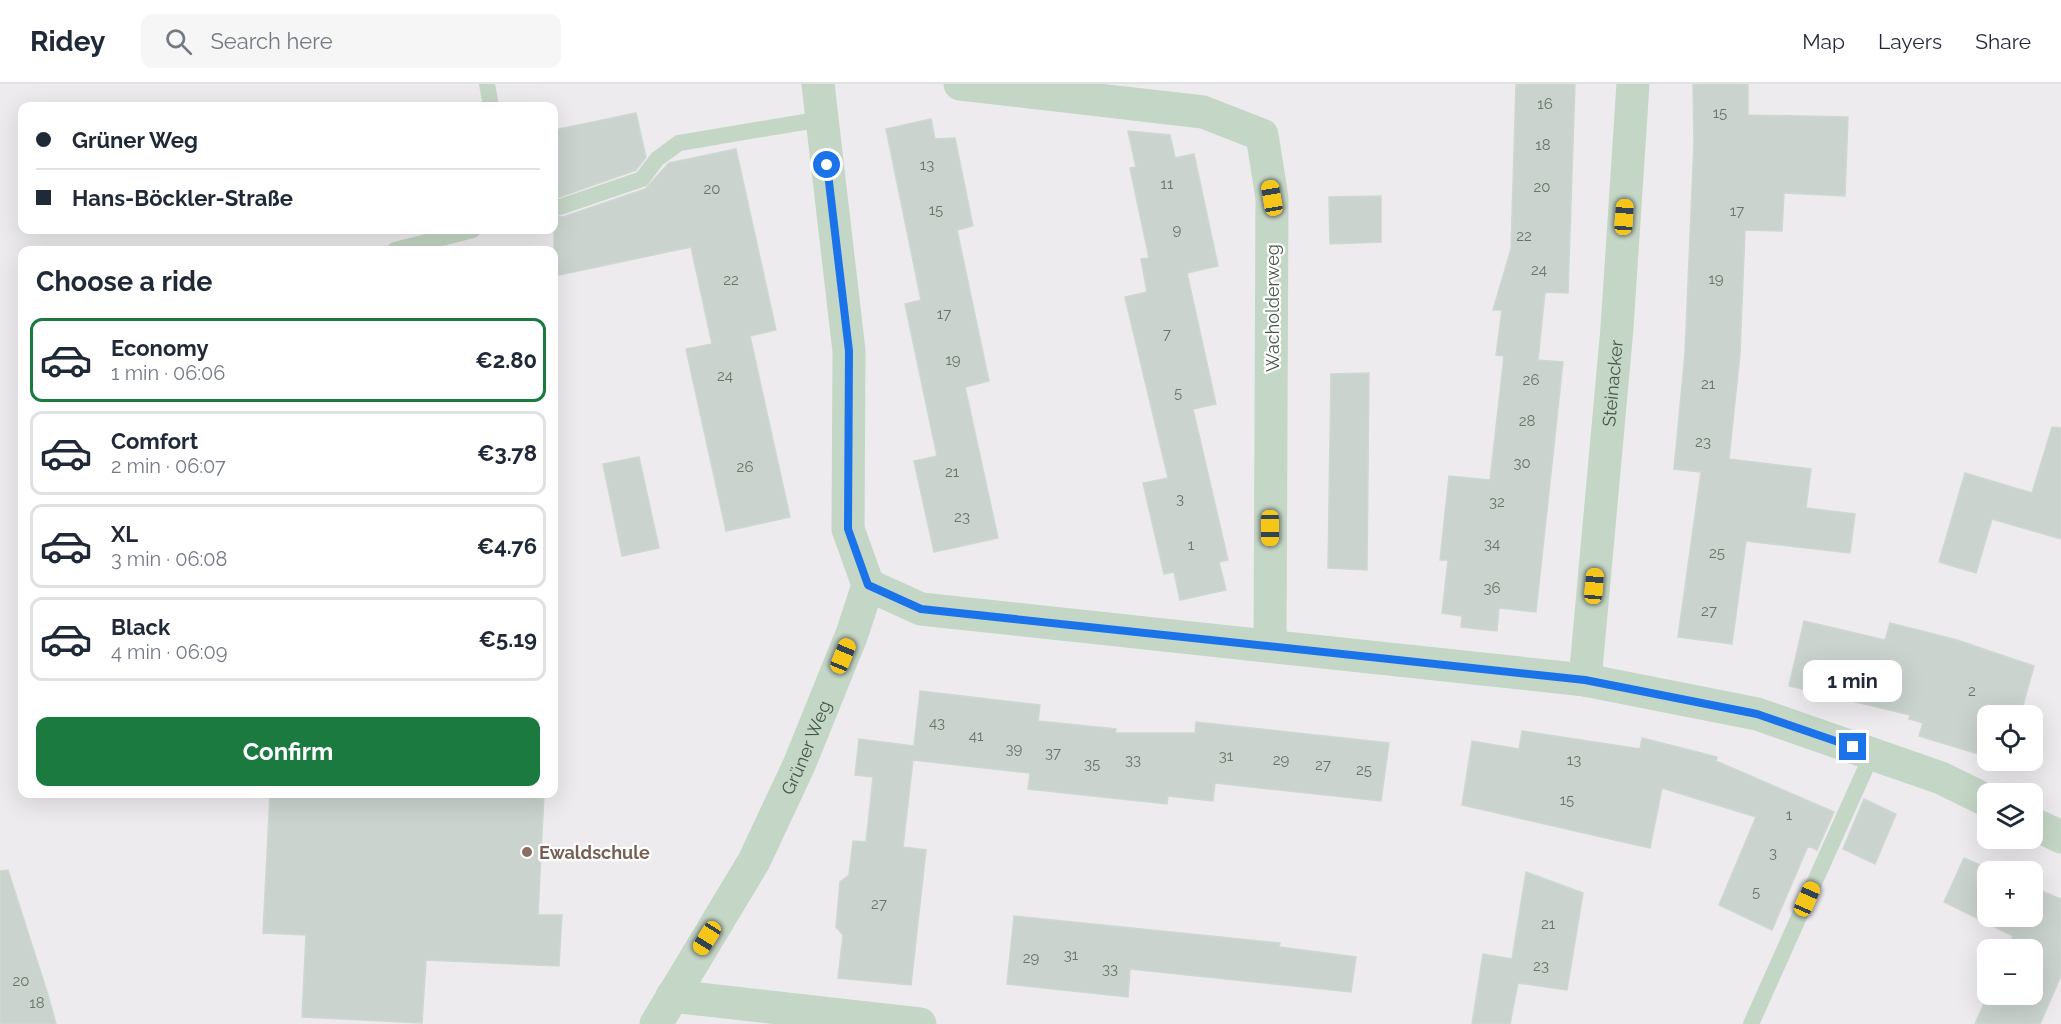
<!DOCTYPE html>
<html lang="en">
<head>
<meta charset="utf-8">
<style>
	body { margin:0; font-family:Raleway,sans-serif; background:#f6f6f7; color:#1f2937; height:100vh; display:flex; flex-direction:column; font-size:22px; white-space:nowrap }
	* { box-sizing:border-box; margin:0 }
	p { font-size:20px; color:#747a83 }
	.icon { flex:none; width:33px; height:33px; fill:none; stroke:currentColor; stroke-width:2; stroke-linecap:round; stroke-linejoin:round }
	.map { position:relative; flex:1; overflow:hidden }
	.sheet { position:absolute; left:18px; top:162px; width:540px; height:552px; display:flex; flex-direction:column; background:#fff; border-radius:12px; box-shadow:0 6px 24px #0002 }
	.sheet>* { flex:none }
	.hud { position:absolute; left:18px; top:18px; width:540px; height:132px; border-radius:12px; box-shadow:0 6px 24px #0002; display:grid; align-content:center; height:132px; padding:0 18px; background:#fff }
	.buttons { position:absolute; left:1977px; top:621px; display:grid; gap:12px }
	.buttons a { display:grid; place-items:center; width:66px; height:66px; border-radius:12px; background:#fff; box-shadow:0 6px 24px #0002; font-size:30px }
	.end { position:absolute; width:27px; height:27px; margin:-14px; border:8px solid #1a73e8; background:#fff; box-shadow:0 0 0 3px #fff }
	.from { border-radius:50% }
	.bubble { position:absolute; height:42px; border-radius:12px; background:#fff; box-shadow:0 6px 24px #0002; font-size:20px; font-weight:700; line-height:42px; text-align:center }
	.car { position:absolute; width:18px; height:36px; margin:-18px -9px; border-radius:8px; box-shadow:0 0 4px 2px #0007; background:linear-gradient(#f5c518 24%,#345 0 40%,#f5c518 0 76%,#345 0 86%,#f5c518 0) }
	.hud b { display:flex; align-items:center; gap:21px; height:57px; font-size:22px }
	.hud b+b { border-top:2px solid #e0e1e3 }
	.hud i { width:15px; height:15px; background:#1f2937 }
	ul { padding:0; list-style:none }
	li { display:flex; align-items:center; gap:18px; height:84px; margin:0 12px 9px; padding:0 6px; border:3px solid #e0e1e3; border-radius:12px }
	li div { flex:1 }
	li b { display:block; font-size:22px }
	li em { font-style:normal; font-weight:700 }
	li.current { border-color:#1b7a3f }
	li>.icon { width:54px; height:54px; stroke-width:1.5 }
	h2 { padding:0 18px; font-size:27px; line-height:72px }
	.cta { display:flex; gap:12px; margin-top:auto; padding:12px 18px }
	.cta a { flex:1; height:69px; border-radius:12px; background:#1b7a3f; color:#fff; font-size:24px; font-weight:700; line-height:69px; text-align:center }
	header { display:flex; align-items:center; gap:36px; box-sizing:border-box; height:84px; padding:0 30px; background:#fff; border-bottom:2px solid #e0e1e3 }
	header strong { font-size:28px }
	nav { display:flex; gap:33px; margin-inline-start:auto; font-size:21px }
	.search { width:420px; height:54px; background:#f6f6f7; display:flex; align-items:center; gap:15px; box-sizing:border-box; padding:0 21px; border-radius:12px; color:#747a83; font-size:22px }
	.map>svg:first-child { display:block }
</style>
</head>
<body>
<header>
<strong>Ridey</strong>
<div class="search"><svg class="icon" aria-label="search" viewBox="0 0 24 24"><circle cx="10" cy="10" r="6"/><path d="M15 15l6 6"/></svg>Search here</div>
<nav><a>Map</a><a>Layers</a><a>Share</a></nav>
</header>
<div class="map">
<svg width="2061" height="940" viewBox="0 0 2061 940">
	<rect width="100%" height="100%" fill="#edebee"/>
	<!-- building -->
	<path fill="#cad3cd" stroke="#cfd7d2" stroke-width="1.5" d="M 1516,0 L 1575,0 L 1568,209 L 1545,208 L 1538,276 L 1563,278 L 1536,528 L 1499,524 L 1497,547 L 1461,543 L 1462,532 L 1442,529 L 1448,476 L 1440,476 L 1449,392 L 1490,396 L 1504,272 L 1496,271 L 1502,226 L 1493,226 L 1511,165 Z
		M 1693,0 L 1748,0 L 1748,31 L 1848,33 L 1845,112 L 1784,109 L 1782,147 L 1745,146 L 1740,270 L 1729,375 L 1811,385 L 1806,424 L 1855,430 L 1850,469 L 1746,457 L 1732,560 L 1678,553 L 1701,388 L 1674,385 L 1685,269 L 1694,58 Z
		M 636,29 L 646,73 L 636,86 L 554,115 L 554,46 Z
		M 931,35 L 935,55 L 955,54 L 973,142 L 957,146 L 989,297 L 965,303 L 998,454 L 934,468 L 914,377 L 937,372 L 905,220 L 921,216 L 886,45 Z
		M 1128,47 L 1170,51 L 1175,74 L 1194,70 L 1218,182 L 1187,189 L 1216,320 L 1193,325 L 1228,476 L 1219,478 L 1226,506 L 1180,516 L 1174,488 L 1164,490 L 1143,399 L 1168,394 L 1125,213 L 1147,208 L 1141,175 L 1149,174 L 1130,84 L 1136,83 Z
		M 736,65 L 776,246 L 750,252 L 790,433 L 726,447 L 686,265 L 712,260 L 691,163 L 554,192 L 554,131 L 563,133 L 645,105 L 669,79 Z
		M 1381,112 L 1381,158 L 1330,160 L 1329,113 Z
		M 1369,289 L 1367,486 L 1328,484 L 1331,290 Z
		M 2052,343 L 2061,344 L 2061,455 L 1992,435 L 1976,489 L 1939,478 L 1965,389 L 2032,409 Z
		M 639,373 L 659,464 L 622,472 L 603,380 Z
		M 1804,537 L 1885,556 L 1890,539 L 1957,556 L 2034,582 L 2020,632 L 1988,632 L 1988,673 L 1919,652 L 1923,639 L 1909,635 L 1910,631 L 1789,602 Z
		M 920,607 L 1040,621 L 1038,637 L 1116,645 L 1115,649 L 1195,649 L 1196,638 L 1389,659 L 1381,717 L 1215,699 L 1213,717 L 1168,712 L 1167,720 L 1028,705 L 1030,689 L 913,676 L 903,763 L 926,766 L 911,901 L 838,894 L 843,851 L 836,843 L 840,798 L 849,791 L 853,757 L 866,758 L 873,693 L 855,691 L 859,655 L 914,662 Z
		M 1522,647 L 1640,665 L 1642,654 L 1717,673 L 1716,677 L 1834,728 L 1817,766 L 1808,762 L 1772,846 L 1719,821 L 1756,733 L 1662,704 L 1650,764 L 1462,721 L 1472,657 L 1519,665 Z
		M 270,710 L 544,710 L 538,831 L 562,831 L 559,882 L 426,876 L 422,939 L 302,933 L 306,851 L 263,849 Z
		M 1864,715 L 1896,730 L 1875,780 L 1843,765 Z
		M 1964,774 L 1996,788 L 1988,788 L 1988,832 L 2032,832 L 2032,803 L 2061,815 L 2061,892 L 2040,940 L 1975,940 L 1988,910 L 2032,910 L 2032,866 L 2007,866 L 2013,852 L 1944,818 Z
		M 8,786 L 48,911 L 56,940 L 0,940 L 0,787 Z
		M 1526,788 L 1583,809 L 1567,906 L 1518,899 L 1510,940 L 1472,940 L 1483,870 L 1512,875 Z
		M 1014,832 L 1280,859 L 1279,863 L 1356,873 L 1351,908 L 1130,885 L 1128,913 L 1007,900 Z"/>
	<g fill="none" stroke-linecap="round" stroke-linejoin="round">
		<!-- lane -->
		<path stroke="#c4d6c6" stroke-width="16" d="M 487,0 L 491,22
			M 560,123 L 642,95 L 657,75 L 679,59 L 822,35
			M 395,166 L 473,146
			M 1751,940 L 1872,670"/>
		<!-- street -->
		<g stroke="#c4d6c6" stroke-width="33">
			<path d="M 960,0 L 1203,28 L 1262,51 L 1272,114 L 1270,561"/>
			<path d="M 868,501 L 921,525 L 1585,596 L 1757,630 L 1941,694 L 1988,717"/>
			<path id="s1" d="M 1585,596 L 1617,244 L 1633,0"/>
			<path d="M 2032,739 L 2061,753"/>
			<path d="M 672,912 L 920,940"/>
			<path id="s2" d="M 656,940 L 754,777 L 799,681 L 852,550 L 868,501 L 848,445 L 849,267 L 818,0"/>
		</g>
	</g>
	<g fill="none" stroke-linecap="round" stroke-linejoin="round">
		<!-- route -->
		<path stroke="#1a73e8" stroke-width="8" d="M 827,81 L 849,267 L 848,445 L 868,501 L 921,525 L 1585,596 L 1757,630 L 1853,663"/>
	</g>
	<!-- markers -->
	<circle fill="#8d6e63" stroke="#fff" stroke-width="2" cx="527" cy="768" r="6"/>
	<g text-anchor="middle" dominant-baseline="central" stroke-width="4.5" stroke-linejoin="round" paint-order="stroke">
		<!-- number labels -->
		<g font-size="15" fill="#667768">
			<text x="1545" y="20">16</text>
			<text x="1720" y="29">15</text>
			<text x="1543" y="61">18</text>
			<text x="927" y="81">13</text>
			<text x="1167" y="100">11</text>
			<text x="1542" y="103">20</text>
			<text x="712" y="105">20</text>
			<text x="936" y="126">15</text>
			<text x="1737" y="127">17</text>
			<text x="1177" y="146">9</text>
			<text x="1524" y="152">22</text>
			<text x="1539" y="186">24</text>
			<text x="1716" y="195">19</text>
			<text x="731" y="196">22</text>
			<text x="944" y="230">17</text>
			<text x="1167" y="250">7</text>
			<text x="953" y="276">19</text>
			<text x="725" y="292">24</text>
			<text x="1531" y="296">26</text>
			<text x="1708" y="300">21</text>
			<text x="1178" y="309">5</text>
			<text x="1527" y="337">28</text>
			<text x="1703" y="358">23</text>
			<text x="1522" y="379">30</text>
			<text x="745" y="383">26</text>
			<text x="952" y="388">21</text>
			<text x="1180" y="415">3</text>
			<text x="1497" y="418">32</text>
			<text x="962" y="433">23</text>
			<text x="1492" y="460">34</text>
			<text x="1191" y="461">1</text>
			<text x="1717" y="469">25</text>
			<text x="1492" y="504">36</text>
			<text x="1709" y="527">27</text>
			<text x="1972" y="607">2</text>
			<text x="937" y="639">43</text>
			<text x="976" y="652">41</text>
			<text x="1014" y="665">39</text>
			<text x="1053" y="669">37</text>
			<text x="1226" y="672">31</text>
			<text x="1133" y="676">33</text>
			<text x="1281" y="676">29</text>
			<text x="1574" y="676">13</text>
			<text x="1092" y="680">35</text>
			<text x="1323" y="681">27</text>
			<text x="1364" y="686">25</text>
			<text x="1567" y="716">15</text>
			<text x="1789" y="731">1</text>
			<text x="1773" y="769">3</text>
			<text x="1756" y="808">5</text>
			<text x="879" y="820">27</text>
			<text x="1548" y="840">21</text>
			<text x="1071" y="871">31</text>
			<text x="1031" y="874">29</text>
			<text x="1541" y="882">23</text>
			<text x="1110" y="885">33</text>
			<text x="21" y="897">20</text>
			<text x="37" y="919">18</text>
		</g>
		<!-- street labels -->
		<g font-size="18" fill="#445847" stroke="#fff">
			<text transform="translate(1272 224) rotate(-90)">Wacholderweg</text>
			<text stroke="none"><textPath href="#s1" startOffset="298">Steinacker</textPath></text>
			<text stroke="none"><textPath href="#s2" startOffset="315">Grüner Weg</textPath></text>
		</g>
		<!-- education labels -->
		<g font-size="18" font-weight="bold" fill="#785e54" stroke="#fff" text-anchor="start">
			<text x="539" y="768">Ewaldschule</text>
		</g>
	</g>
</svg>
<div class="buttons">
<a><svg class="icon" aria-label="locate" viewBox="0 0 24 24"><circle cx="12" cy="12" r="6"/><path d="M12 2v4M12 18v4M2 12h4M18 12h4"/></svg></a>
<a><svg class="icon" aria-label="layers" viewBox="0 0 24 24"><path d="M12 4l9 5-9 5-9-5zM3 14l9 5 9-5"/></svg></a>
<a>+</a>
<a>−</a>
</div>
<i class="end from" style="left:827px;top:81px"></i>
<i class="end" style="left:1853px;top:663px"></i>
<div class="bubble" style="left:1803px;top:576px;width:99px">1 min</div>
<i class="car" style="left:1272px;top:114px;rotate:350deg"></i>
<i class="car" style="left:1624px;top:133px;rotate:4deg"></i>
<i class="car" style="left:1270px;top:444px;rotate:180deg"></i>
<i class="car" style="left:1594px;top:502px;rotate:5deg"></i>
<i class="car" style="left:843px;top:572px;rotate:22deg"></i>
<i class="car" style="left:1807px;top:815px;rotate:24deg"></i>
<i class="car" style="left:707px;top:854px;rotate:212deg"></i>
<div class="hud">
<b><i class="from"></i>Grüner Weg</b>
<b><i></i>Hans-Böckler-Straße</b>
</div>
<section class="sheet">
<h2>Choose a ride</h2>
<ul>
<li class="current"><svg class="icon" aria-label="car" viewBox="0 0 24 24"><path d="M5 17H2v-5l4-1 3-4h7l3 4 3 1v5h-3M9 17h6M6 11h13"/><circle cx="7" cy="17" r="2"/><circle cx="17" cy="17" r="2"/></svg><div><b>Economy</b><p>1 min · 06:06</p></div><em>€2.80</em></li>
<li><svg class="icon" aria-label="car" viewBox="0 0 24 24"><path d="M5 17H2v-5l4-1 3-4h7l3 4 3 1v5h-3M9 17h6M6 11h13"/><circle cx="7" cy="17" r="2"/><circle cx="17" cy="17" r="2"/></svg><div><b>Comfort</b><p>2 min · 06:07</p></div><em>€3.78</em></li>
<li><svg class="icon" aria-label="car" viewBox="0 0 24 24"><path d="M5 17H2v-5l4-1 3-4h7l3 4 3 1v5h-3M9 17h6M6 11h13"/><circle cx="7" cy="17" r="2"/><circle cx="17" cy="17" r="2"/></svg><div><b>XL</b><p>3 min · 06:08</p></div><em>€4.76</em></li>
<li><svg class="icon" aria-label="car" viewBox="0 0 24 24"><path d="M5 17H2v-5l4-1 3-4h7l3 4 3 1v5h-3M9 17h6M6 11h13"/><circle cx="7" cy="17" r="2"/><circle cx="17" cy="17" r="2"/></svg><div><b>Black</b><p>4 min · 06:09</p></div><em>€5.19</em></li>
</ul>
<div class="cta"><a>Confirm</a></div>
</section>
</div>
</body>
</html>
